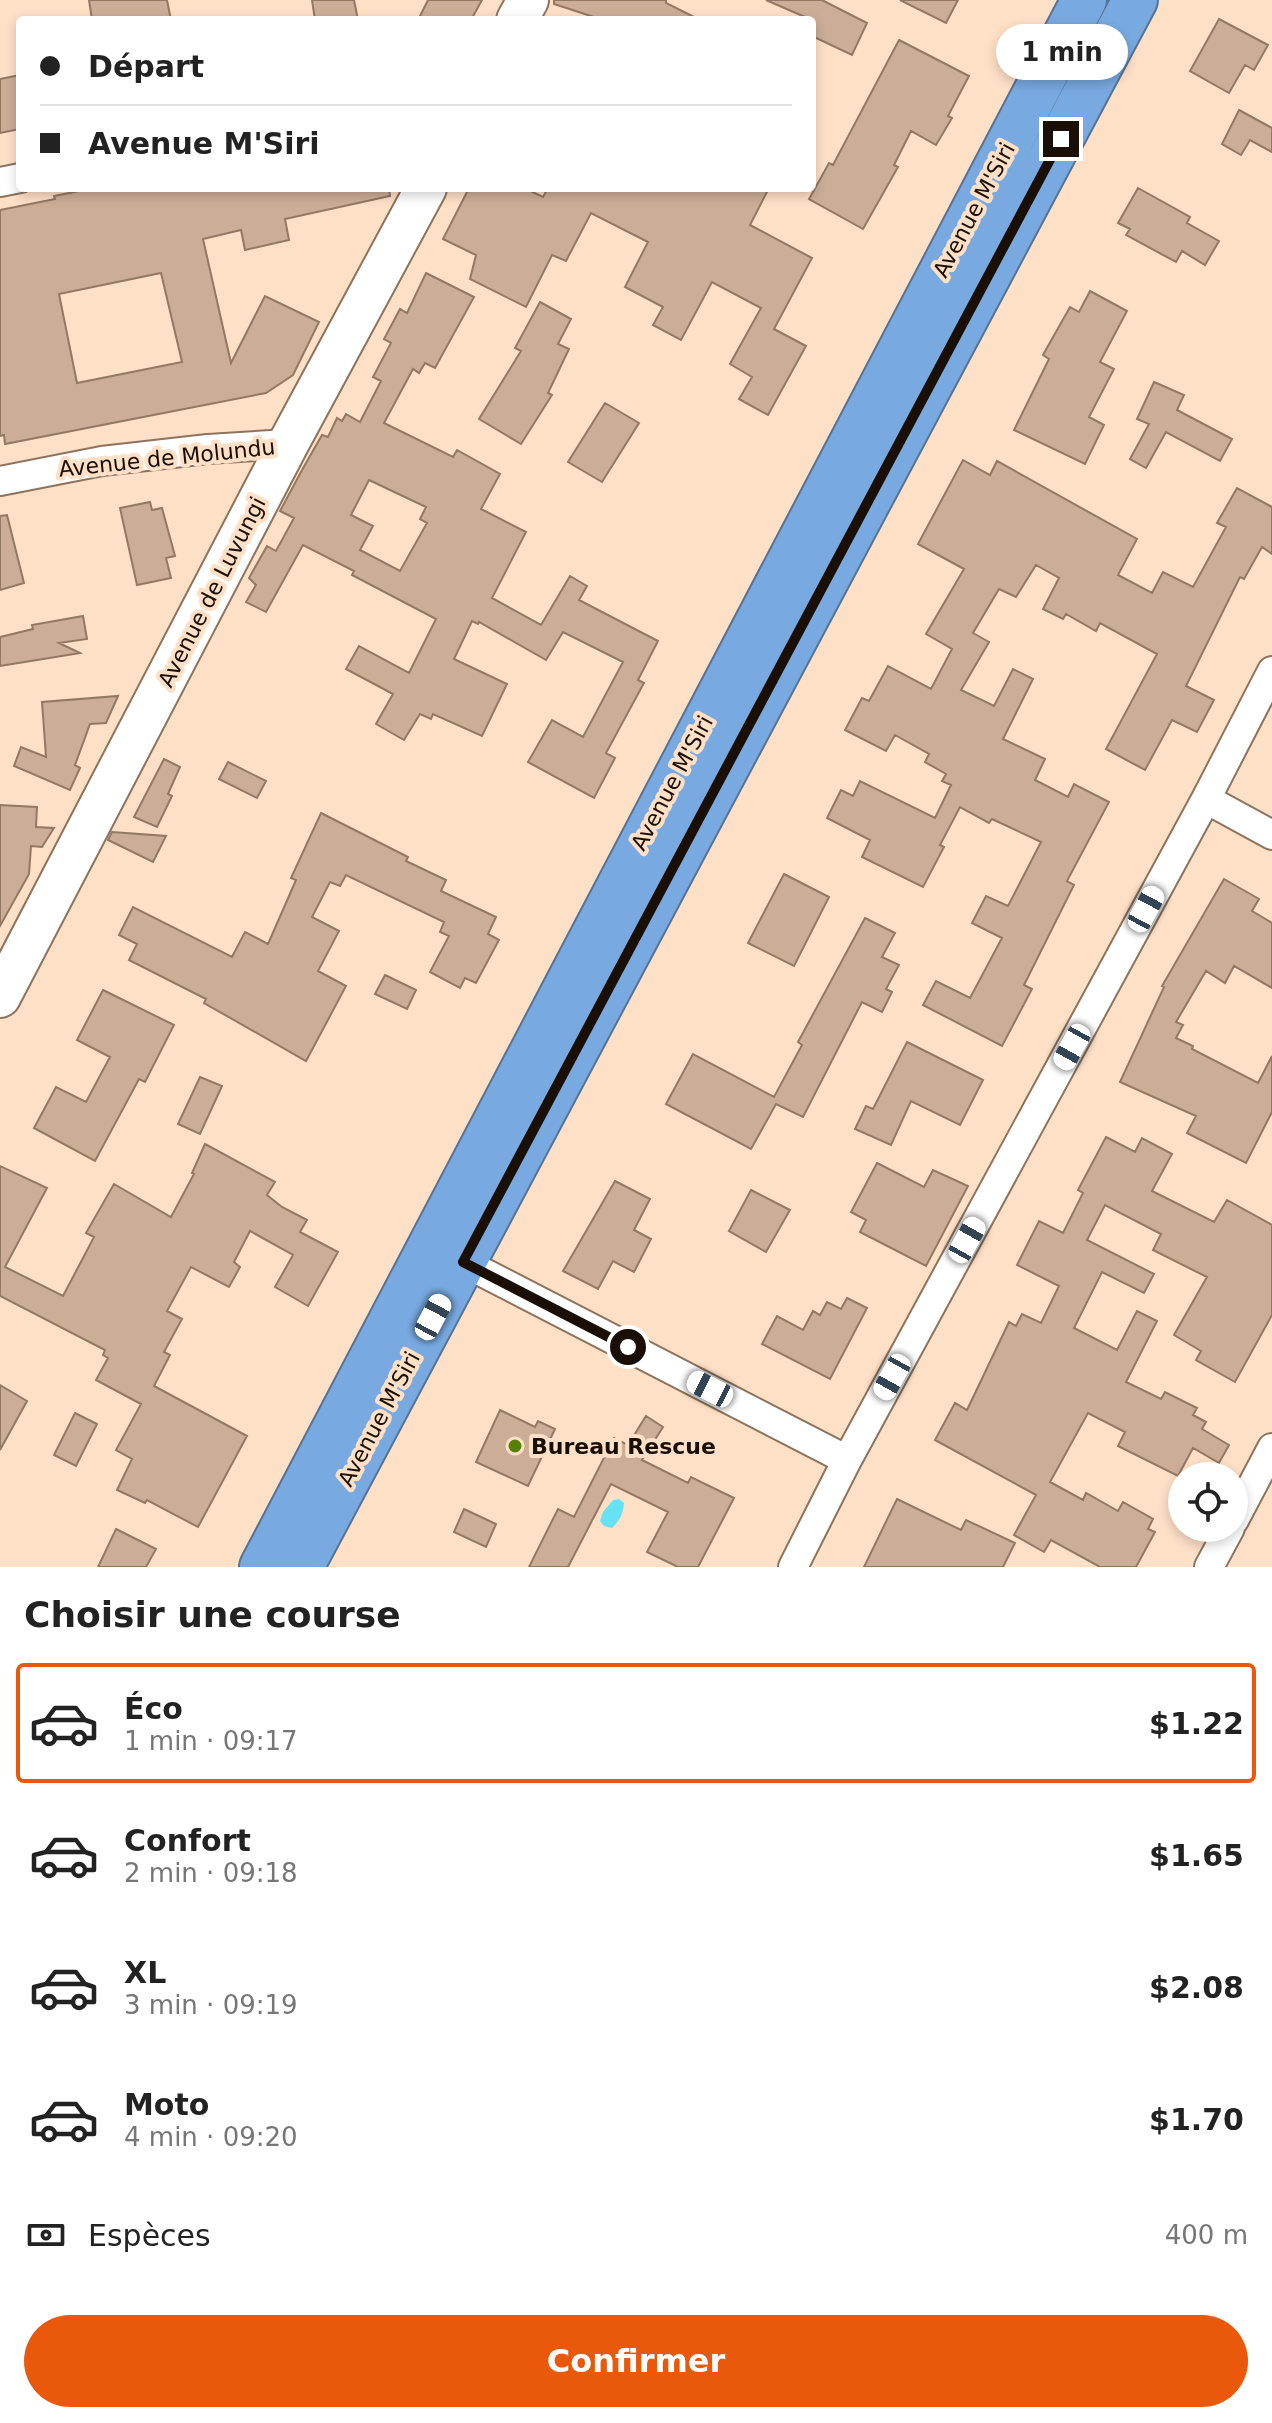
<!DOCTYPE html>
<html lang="fr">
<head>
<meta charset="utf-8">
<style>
	body { margin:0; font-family:"DejaVu Sans",sans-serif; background:#f6f6f6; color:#222; height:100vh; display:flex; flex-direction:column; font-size:30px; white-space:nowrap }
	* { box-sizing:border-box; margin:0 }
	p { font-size:26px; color:#767676 }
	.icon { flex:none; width:44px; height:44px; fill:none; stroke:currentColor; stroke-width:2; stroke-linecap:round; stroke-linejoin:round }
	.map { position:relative; height:1567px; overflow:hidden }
	.panel { display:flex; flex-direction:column; background:#fff; flex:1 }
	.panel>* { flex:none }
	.top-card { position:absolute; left:16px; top:16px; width:800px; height:176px; border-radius:8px; box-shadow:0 4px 12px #0003; display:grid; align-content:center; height:176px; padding:0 24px; background:#fff }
	.buttons { position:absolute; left:1168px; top:1462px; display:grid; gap:16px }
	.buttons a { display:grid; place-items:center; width:80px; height:80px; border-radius:50%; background:#fff; box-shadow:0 4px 12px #0003; font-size:40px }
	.end { position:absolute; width:36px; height:36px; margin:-18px; border:10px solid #190f07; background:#fff; box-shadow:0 0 0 4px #fff }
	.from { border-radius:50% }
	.bubble { position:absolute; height:56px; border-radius:28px; background:#fff; box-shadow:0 4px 12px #0003; font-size:26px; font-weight:800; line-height:56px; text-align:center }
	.car { position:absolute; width:24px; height:48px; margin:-24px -12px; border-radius:10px; box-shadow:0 0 6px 2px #0007; background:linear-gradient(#fff 24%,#345 0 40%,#fff 0 76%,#345 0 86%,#fff 0) }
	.top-card b { display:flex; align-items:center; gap:28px; height:76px; font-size:30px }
	.top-card b+b { border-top:2px solid #e0e0e0 }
	.top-card i { width:20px; height:20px; background:#222 }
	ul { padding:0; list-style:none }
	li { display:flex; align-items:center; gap:24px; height:120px; margin:0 16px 12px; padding:0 8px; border:4px solid transparent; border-radius:8px }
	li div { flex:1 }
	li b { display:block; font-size:30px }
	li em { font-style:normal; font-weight:800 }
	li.selected { border-color:#ea580c }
	li>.icon { width:72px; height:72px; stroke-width:1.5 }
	h2 { padding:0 24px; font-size:36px; line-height:96px }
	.pay { display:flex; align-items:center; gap:20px; height:88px; padding:0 24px; font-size:30px }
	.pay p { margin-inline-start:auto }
	.action { display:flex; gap:16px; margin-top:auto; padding:16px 24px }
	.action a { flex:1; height:92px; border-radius:48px; background:#ea580c; color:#fff; font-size:32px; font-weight:800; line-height:92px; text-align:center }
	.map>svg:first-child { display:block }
</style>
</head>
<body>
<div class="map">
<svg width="1272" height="1567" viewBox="0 0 1272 1567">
	<rect width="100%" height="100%" fill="#fee0c7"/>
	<!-- water -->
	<path fill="#65e2f4" d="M 619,1499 L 624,1503 C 623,1514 620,1520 612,1528 L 604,1526 L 600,1521 L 603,1512 L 613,1500 Z"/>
	<!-- building -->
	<path fill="#ccae97" stroke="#937862" stroke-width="2" fill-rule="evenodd" d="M 89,0 L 167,0 L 171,20 L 92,20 Z
		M 312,0 L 354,0 L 358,20 L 315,20 Z
		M 428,0 L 482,0 L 471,20 L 418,20 Z
		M 554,0 L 666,0 L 666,3 L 700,20 L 603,20 L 554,4 Z
		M 766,0 L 822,0 L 867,23 L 852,55 L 812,36 L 812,20 Z
		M 900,0 L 958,0 L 946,23 Z
		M 1219,19 L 1268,45 L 1254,70 L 1245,65 L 1229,93 L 1190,71 Z
		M 899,40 L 969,76 L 948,116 L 952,118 L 936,145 L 911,131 L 894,165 L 898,167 L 863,229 L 809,199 L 829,163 L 833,165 Z
		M 20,75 L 20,129 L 0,133 L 0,79 Z
		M 1239,110 L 1272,128 L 1272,152 L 1250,140 L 1241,155 L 1222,144 Z
		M 94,188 L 389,188 L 390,196 L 285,219 L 289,240 L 245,250 L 241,230 L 203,239 L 231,363 L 265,296 L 319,322 L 293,375 L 266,393 L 5,444 L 4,435 L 0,436 L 0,210 L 55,199 L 54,196 ZM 161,273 L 182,362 L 77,383 L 59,294 Z
		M 469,188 L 524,188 L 543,197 L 548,188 L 769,188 L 750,225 L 812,258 L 774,329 L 806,346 L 768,415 L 739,399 L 752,377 L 730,364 L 761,308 L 712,282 L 681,340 L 653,325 L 663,307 L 625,287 L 648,242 L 591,213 L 566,261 L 552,255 L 526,307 L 470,279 L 476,255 L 443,239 Z
		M 1138,188 L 1190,217 L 1187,223 L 1219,241 L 1205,265 L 1182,251 L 1176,262 L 1126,235 L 1130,229 L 1118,223 Z
		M 426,273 L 474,297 L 435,368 L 425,363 L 419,373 L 413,369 L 384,423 L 453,457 L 457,450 L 500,474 L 481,509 L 526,532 L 492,598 L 541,625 L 570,576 L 587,586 L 579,600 L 658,641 L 638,680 L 644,683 L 606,753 L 615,758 L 594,798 L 528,762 L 552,720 L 583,737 L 623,662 L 563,632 L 546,660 L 479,622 L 478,624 L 472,621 L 454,659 L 507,684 L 482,736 L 433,714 L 431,719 L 420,714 L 404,740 L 376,724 L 393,694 L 346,669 L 359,646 L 409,673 L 436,619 L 352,575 L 354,571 L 303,545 L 266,612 L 246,602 L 256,585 L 249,578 L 267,546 L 276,551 L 294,518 L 280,511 L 302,470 L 322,435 L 328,437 L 337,418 L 342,421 L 346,414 L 360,422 L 381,381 L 373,377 L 391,343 L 384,339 L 400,309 L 407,313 ZM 369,480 L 426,507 L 420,519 L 427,523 L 400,571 L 360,550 L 373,526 L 351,515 Z
		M 1090,291 L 1127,311 L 1100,362 L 1114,369 L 1089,417 L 1104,425 L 1085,464 L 1014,430 L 1049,359 L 1043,355 L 1070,307 L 1079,312 Z
		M 540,302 L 571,319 L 558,344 L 569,349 L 548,393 L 552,395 L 521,444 L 479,419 L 521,351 L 515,348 Z
		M 1154,382 L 1184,395 L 1177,410 L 1232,439 L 1220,461 L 1166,432 L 1146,468 L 1130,459 L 1149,424 L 1137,419 Z
		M 605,403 L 639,423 L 602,482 L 568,462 Z
		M 963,460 L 990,475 L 997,461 L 1137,539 L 1118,575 L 1152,593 L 1163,572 L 1193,587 L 1226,527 L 1217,523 L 1237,488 L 1272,507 L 1272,554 L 1262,547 L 1244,579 L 1240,577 L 1186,686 L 1214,700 L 1197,732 L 1172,720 L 1145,770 L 1106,749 L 1157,654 L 1100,623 L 1096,631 L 1066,614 L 1063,619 L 1043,609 L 1059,578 L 1036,565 L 1016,597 L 999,589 L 973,633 L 989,642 L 961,690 L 994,706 L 1013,669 L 1033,679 L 1003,739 L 1045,759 L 1035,780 L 1068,797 L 1074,784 L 1109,802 L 1067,881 L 1074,885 L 1024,985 L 1032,989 L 1002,1046 L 923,1005 L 936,981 L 970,998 L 1002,938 L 972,923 L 986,896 L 1008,906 L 1041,842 L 992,819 L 989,823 L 960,807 L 940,845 L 944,847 L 923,887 L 862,857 L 870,840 L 827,818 L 841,790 L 853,796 L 860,781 L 935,818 L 951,785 L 942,781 L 946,774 L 925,762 L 929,754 L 895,735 L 886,751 L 845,730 L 862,698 L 869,701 L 888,666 L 931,689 L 952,649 L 926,634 L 964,569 L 918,544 Z
		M 150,502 L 152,510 L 162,508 L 175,556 L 166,558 L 171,578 L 137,585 L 120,508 Z
		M 7,515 L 24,583 L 0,590 L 0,516 Z
		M 83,616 L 87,639 L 59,643 L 80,653 L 0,666 L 0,637 L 33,629 L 32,625 Z
		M 118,696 L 106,723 L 90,724 L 75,765 L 80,768 L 70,790 L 14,766 L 21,747 L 46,757 L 42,702 Z
		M 164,759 L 180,767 L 168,794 L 172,796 L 157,827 L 134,817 Z
		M 228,762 L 266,781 L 257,798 L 219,779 Z
		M 0,805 L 37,807 L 36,827 L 54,828 L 42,847 L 31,846 L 29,874 L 0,926 Z
		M 321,813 L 408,857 L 406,861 L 446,880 L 441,891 L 496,917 L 488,934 L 499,940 L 476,983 L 465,978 L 460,988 L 430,972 L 449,936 L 440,932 L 444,922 L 346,875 L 340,886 L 330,882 L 312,917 L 339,931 L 318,971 L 346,986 L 306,1061 L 204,1003 L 206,999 L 129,960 L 137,944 L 119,935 L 133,907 L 232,957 L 245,932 L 268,944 L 296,880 L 291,878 Z
		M 112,832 L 166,836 L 153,862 L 108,840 Z
		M 784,874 L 829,897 L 794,966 L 748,943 Z
		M 1224,879 L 1259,899 L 1252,911 L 1272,923 L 1272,988 L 1234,966 L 1225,983 L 1206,971 L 1176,1022 L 1183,1025 L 1176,1038 L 1193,1046 L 1192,1049 L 1258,1083 L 1272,1056 L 1272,1112 L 1246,1163 L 1187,1133 L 1196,1116 L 1120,1082 L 1164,987 L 1162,986 Z
		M 865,918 L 895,933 L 882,957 L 899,965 L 886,989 L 892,992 L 882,1012 L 862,1002 L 803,1117 L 776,1104 L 751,1149 L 666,1104 L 693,1054 L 774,1097 L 802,1045 L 798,1042 Z
		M 385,975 L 416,990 L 407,1009 L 375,994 Z
		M 103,990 L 174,1025 L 145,1082 L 139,1079 L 95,1161 L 34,1128 L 56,1087 L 86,1102 L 110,1057 L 77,1040 Z
		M 907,1042 L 983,1080 L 960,1125 L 911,1101 L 891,1145 L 855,1129 L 866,1106 L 873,1109 Z
		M 200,1077 L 222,1086 L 200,1134 L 178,1124 Z
		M 1106,1137 L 1135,1152 L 1142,1138 L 1172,1154 L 1152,1191 L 1214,1222 L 1227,1200 L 1272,1225 L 1272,1315 L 1235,1382 L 1196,1360 L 1201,1351 L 1174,1335 L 1207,1277 L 1153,1250 L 1161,1234 L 1105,1205 L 1087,1240 L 1154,1274 L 1144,1293 L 1102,1272 L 1074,1328 L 1117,1350 L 1137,1311 L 1157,1321 L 1126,1382 L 1161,1399 L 1165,1392 L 1197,1408 L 1193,1415 L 1206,1422 L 1202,1429 L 1229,1445 L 1219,1463 L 1193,1448 L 1178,1476 L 1118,1446 L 1125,1432 L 1088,1413 L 1050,1482 L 1083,1500 L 1086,1493 L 1118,1511 L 1123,1502 L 1153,1519 L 1148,1529 L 1155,1532 L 1136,1567 L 1100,1567 L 1051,1540 L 1044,1552 L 1014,1535 L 1036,1495 L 935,1440 L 955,1403 L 967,1410 L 1009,1322 L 1016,1326 L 1022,1314 L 1041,1323 L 1059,1286 L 1017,1265 L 1039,1221 L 1063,1233 L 1083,1193 L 1078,1190 Z
		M 205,1144 L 275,1182 L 267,1195 L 282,1207 L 307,1220 L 300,1232 L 338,1252 L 308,1306 L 275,1287 L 293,1255 L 250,1231 L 234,1262 L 240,1267 L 229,1287 L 191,1267 L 167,1311 L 182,1319 L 164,1352 L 170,1355 L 154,1386 L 247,1436 L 198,1527 L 147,1500 L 145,1503 L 117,1490 L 132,1459 L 116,1450 L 141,1404 L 96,1380 L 108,1358 L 103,1355 L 105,1350 L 0,1296 L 0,1166 L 47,1188 L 5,1267 L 63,1296 L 94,1237 L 86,1233 L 114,1184 L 171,1217 L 194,1174 L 192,1173 Z
		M 877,1163 L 924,1187 L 933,1170 L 968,1186 L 926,1266 L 860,1232 L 866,1220 L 851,1212 Z
		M 615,1181 L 650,1199 L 634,1230 L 651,1239 L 634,1272 L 613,1261 L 598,1289 L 563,1271 Z
		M 751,1190 L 790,1210 L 766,1252 L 729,1231 Z
		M 847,1298 L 867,1308 L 830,1379 L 762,1344 L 777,1316 L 803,1330 L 813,1311 L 820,1315 L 827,1302 L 841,1309 Z
		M 0,1385 L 27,1401 L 0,1450 Z
		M 500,1410 L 535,1427 L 538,1421 L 555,1429 L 528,1486 L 476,1462 Z
		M 75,1413 L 97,1424 L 76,1466 L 54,1455 Z
		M 646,1416 L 663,1427 L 642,1460 L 688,1483 L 691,1477 L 734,1498 L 698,1567 L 678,1567 L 647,1552 L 668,1512 L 611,1484 L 568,1567 L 529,1567 L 558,1509 L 574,1517 L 614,1438 L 628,1445 Z
		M 897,1499 L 961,1530 L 966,1520 L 1015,1543 L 1003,1567 L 864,1567 Z
		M 464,1509 L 496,1524 L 486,1547 L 454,1532 Z
		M 116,1529 L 156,1549 L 146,1567 L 98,1567 Z"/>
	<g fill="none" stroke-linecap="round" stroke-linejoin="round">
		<!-- street casing -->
		<g stroke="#8d735c" stroke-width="32">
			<path id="street" d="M 0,182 L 20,178
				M 0,481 L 102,461 L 208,449 L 288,444
				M 1206,799 L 1272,835
				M 463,1262 L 847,1460
				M 1234,1520 L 1272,1448
				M 793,1567 L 847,1460 L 1206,799 L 1272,671
				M 1209,1567 L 1230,1528"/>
		</g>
		<!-- secondary casing -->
		<g stroke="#8d735c" stroke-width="44">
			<path id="secondary" d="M 517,20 L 528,0
				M 0,997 L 288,444 L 426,188"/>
		</g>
		<!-- highway casing -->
		<g stroke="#577394" stroke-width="48">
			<path id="highway" d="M 262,1567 L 1084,0
				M 301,1567 L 1135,0"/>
		</g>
		<!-- street -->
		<use href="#street" stroke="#fff" stroke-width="28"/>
		<!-- secondary -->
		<use href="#secondary" stroke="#fff" stroke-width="40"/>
		<!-- highway -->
		<use href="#highway" stroke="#78a9e0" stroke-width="44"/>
	</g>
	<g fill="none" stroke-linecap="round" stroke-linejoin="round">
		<!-- route -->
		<path stroke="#190f07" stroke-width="10" d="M 628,1347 L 463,1262 L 1061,139"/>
	</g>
	<!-- markers -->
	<circle fill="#568107" stroke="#fee0c7" stroke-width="3" cx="515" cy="1446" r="8"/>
	<g text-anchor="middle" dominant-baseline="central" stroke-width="8" stroke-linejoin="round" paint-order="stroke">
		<!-- street labels -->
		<g font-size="22" fill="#190f07" stroke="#fee0c7">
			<text transform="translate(974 210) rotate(-62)">Avenue M'Siri</text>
			<text transform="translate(167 458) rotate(-6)">Avenue de Molundu</text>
			<text transform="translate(212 592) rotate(-63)">Avenue de Luvungi</text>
			<text transform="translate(672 783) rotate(-62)">Avenue M'Siri</text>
			<text transform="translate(379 1419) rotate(-62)">Avenue M'Siri</text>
		</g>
		<!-- poi labels -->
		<g font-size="22" font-weight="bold" fill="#190f07" stroke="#fee0c7" text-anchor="start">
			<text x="531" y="1446">Bureau Rescue</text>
		</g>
	</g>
</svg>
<div class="buttons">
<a><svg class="icon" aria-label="locate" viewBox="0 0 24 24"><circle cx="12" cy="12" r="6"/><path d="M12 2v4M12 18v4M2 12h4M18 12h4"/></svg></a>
</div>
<i class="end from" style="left:628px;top:1347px"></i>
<i class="end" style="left:1061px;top:139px"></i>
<div class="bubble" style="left:996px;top:24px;width:132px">1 min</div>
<i class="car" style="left:1146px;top:909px;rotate:28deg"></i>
<i class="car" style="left:1072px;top:1047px;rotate:209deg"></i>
<i class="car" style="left:967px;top:1240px;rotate:29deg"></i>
<i class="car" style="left:433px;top:1317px;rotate:28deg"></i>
<i class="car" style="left:892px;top:1377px;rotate:209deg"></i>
<i class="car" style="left:710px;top:1389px;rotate:297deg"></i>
<div class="top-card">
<b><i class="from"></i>Départ</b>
<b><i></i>Avenue M'Siri</b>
</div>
</div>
<section class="panel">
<h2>Choisir une course</h2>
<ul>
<li class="selected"><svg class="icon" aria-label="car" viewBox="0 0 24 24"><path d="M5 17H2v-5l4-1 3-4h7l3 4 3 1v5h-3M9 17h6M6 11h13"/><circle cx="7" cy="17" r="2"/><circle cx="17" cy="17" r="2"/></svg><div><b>Éco</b><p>1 min · 09:17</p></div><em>$1.22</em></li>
<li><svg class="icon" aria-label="car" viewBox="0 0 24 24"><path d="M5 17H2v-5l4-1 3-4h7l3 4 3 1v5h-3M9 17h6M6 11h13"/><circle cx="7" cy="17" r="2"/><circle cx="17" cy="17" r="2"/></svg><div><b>Confort</b><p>2 min · 09:18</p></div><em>$1.65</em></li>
<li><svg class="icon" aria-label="car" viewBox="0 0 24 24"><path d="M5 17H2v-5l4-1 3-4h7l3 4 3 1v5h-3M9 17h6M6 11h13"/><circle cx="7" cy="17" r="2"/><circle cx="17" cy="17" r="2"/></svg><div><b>XL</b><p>3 min · 09:19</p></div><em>$2.08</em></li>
<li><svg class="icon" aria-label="car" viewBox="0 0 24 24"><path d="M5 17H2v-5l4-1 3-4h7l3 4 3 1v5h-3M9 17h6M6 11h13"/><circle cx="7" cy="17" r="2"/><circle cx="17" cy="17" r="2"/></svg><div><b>Moto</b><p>4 min · 09:20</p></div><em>$1.70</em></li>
</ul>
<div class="pay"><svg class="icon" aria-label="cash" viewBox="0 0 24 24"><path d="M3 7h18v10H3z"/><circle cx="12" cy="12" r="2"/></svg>Espèces<p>400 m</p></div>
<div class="action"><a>Confirmer</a></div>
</section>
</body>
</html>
